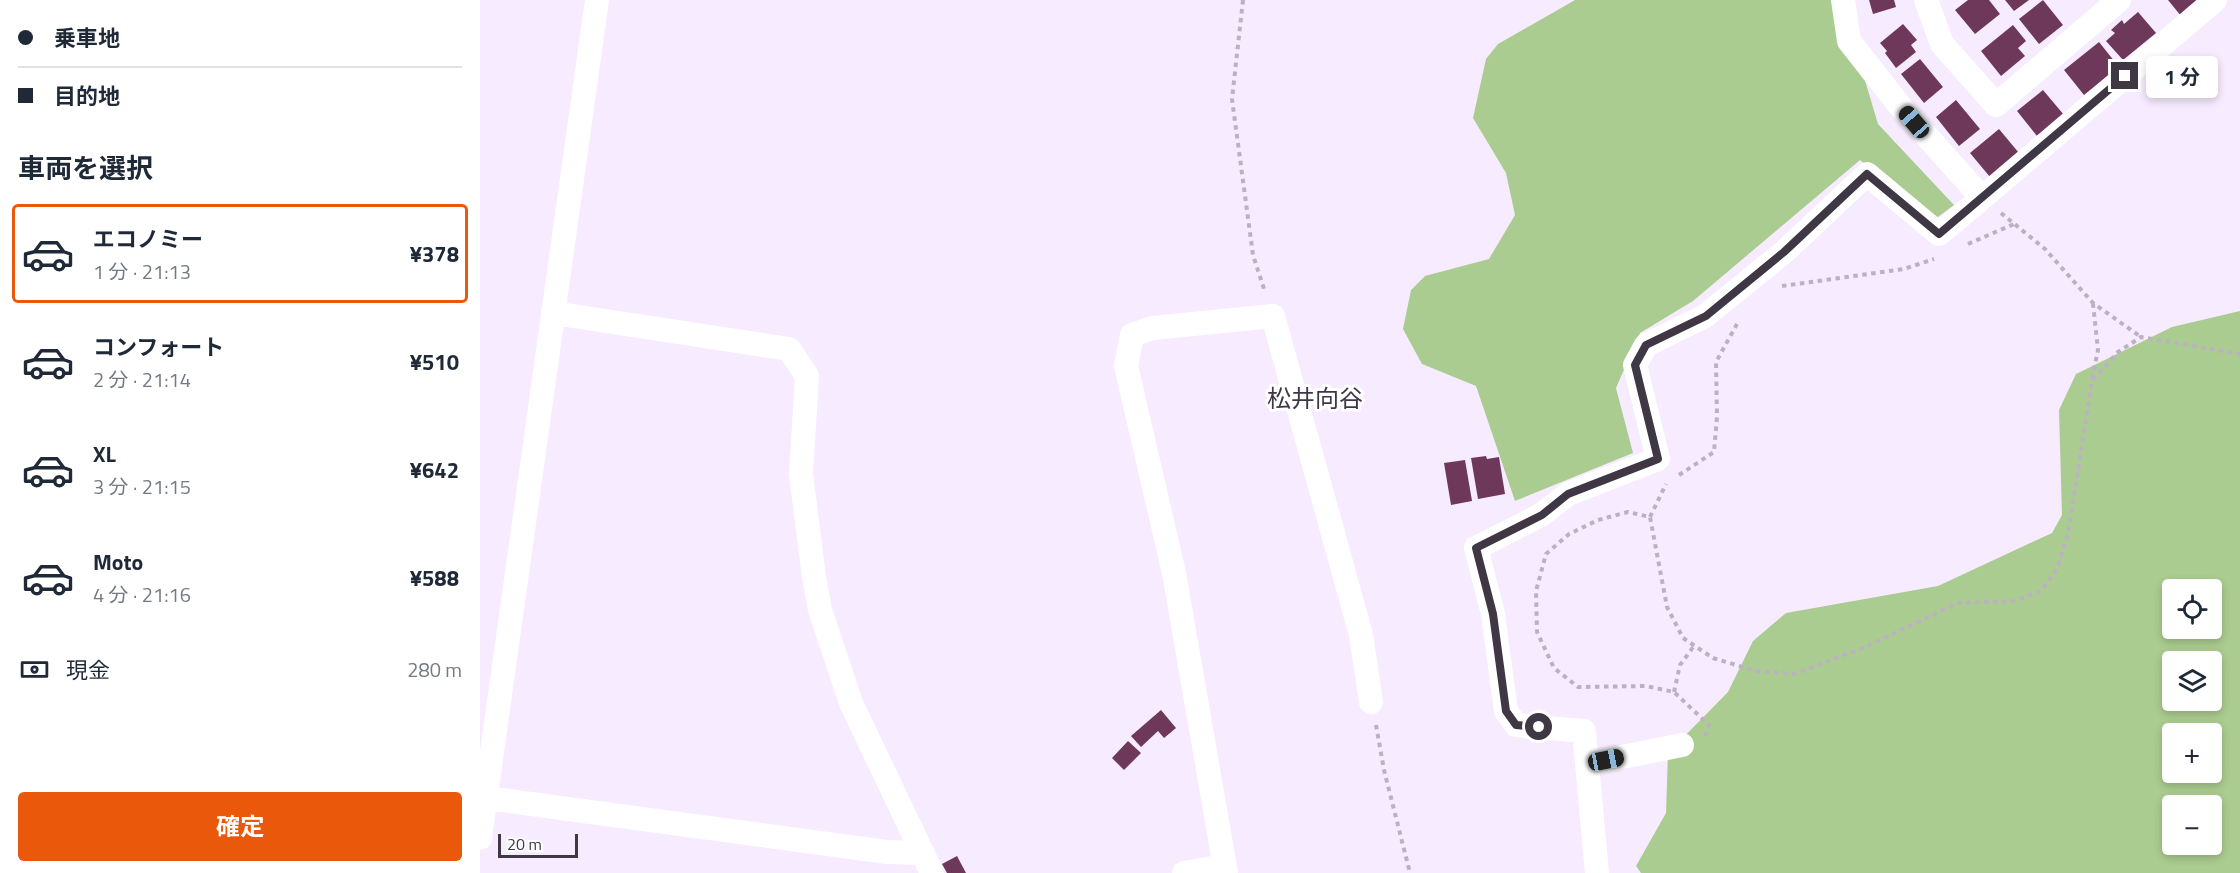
<!DOCTYPE html>
<html lang="ja">
<head>
<meta charset="utf-8">
<style>
	body { margin:0; font-family:"Titillium Web","Noto Sans JP",sans-serif; background:#f6f6f7; color:#1f2937; height:100vh; display:flex; flex-direction:column; font-size:22px; white-space:nowrap }
	* { box-sizing:border-box; margin:0 }
	p { font-size:20px; color:#747a83 }
	.icon { flex:none; width:33px; height:33px; fill:none; stroke:currentColor; stroke-width:2; stroke-linecap:round; stroke-linejoin:round }
	.map { position:relative; flex:1; overflow:hidden }
	.side { display:flex; flex-direction:column; background:#fff; width:480px }
	.side>* { flex:none }
	.hud { display:grid; align-content:center; height:132px; padding:0 18px; background:#fff }
	.controls { position:absolute; left:1682px; top:579px; display:grid; gap:12px }
	.controls a { display:grid; place-items:center; width:60px; height:60px; border-radius:6px; background:#fff; box-shadow:0 3px 9px #0003; font-size:30px }
	.scale { position:absolute; left:18px; bottom:15px; width:80px; box-sizing:border-box; padding-left:6px; border:3px solid #3f3744; border-top:0; font-size:16px; line-height:21px; white-space:nowrap; color:#3f3744; -webkit-text-stroke:4px #fff; paint-order:stroke }
	.end { position:absolute; width:27px; height:27px; margin:-14px; border:8px solid #3f3744; background:#fff; box-shadow:0 0 0 3px #fff }
	.from { border-radius:50% }
	.bubble { position:absolute; height:42px; border-radius:6px; background:#fff; box-shadow:0 3px 9px #0003; font-size:20px; font-weight:700; line-height:42px; text-align:center }
	.car { position:absolute; width:18px; height:36px; margin:-18px -9px; border-radius:8px; box-shadow:0 0 4px 2px #0007; background:linear-gradient(#222 24%,#8ab4d8 0 40%,#222 0 76%,#8ab4d8 0 86%,#222 0) }
	.hud b { display:flex; align-items:center; gap:21px; height:57px; font-size:22px }
	.hud b+b { border-top:2px solid #e0e1e3 }
	.hud i { width:15px; height:15px; background:#1f2937 }
	ul { padding:0; list-style:none }
	li { display:flex; align-items:center; gap:18px; height:99px; margin:0 12px 9px; padding:0 6px; border:3px solid transparent; border-radius:6px }
	li div { flex:1 }
	li b { display:block; font-size:22px }
	li em { font-style:normal; font-weight:700 }
	li.current { border-color:#ea580c }
	li>.icon { width:54px; height:54px; stroke-width:1.5 }
	h2 { padding:0 18px; font-size:27px; line-height:72px }
	.pay { display:flex; align-items:center; gap:15px; height:66px; padding:0 18px; font-size:22px }
	.pay p { margin-inline-start:auto }
	.action { display:flex; gap:12px; margin-top:auto; padding:12px 18px }
	.action a { flex:1; height:69px; border-radius:6px; background:#ea580c; color:#fff; font-size:24px; font-weight:700; line-height:69px; text-align:center }
	main { display:flex; flex:1; min-height:0 }
	.map>svg:first-child { display:block }
</style>
</head>
<body>
<main>
<section class="side">
<div class="hud">
<b><i class="from"></i>乗車地</b>
<b><i></i>目的地</b>
</div>
<h2>車両を選択</h2>
<ul>
<li class="current"><svg class="icon" aria-label="car" viewBox="0 0 24 24"><path d="M5 17H2v-5l4-1 3-4h7l3 4 3 1v5h-3M9 17h6M6 11h13"/><circle cx="7" cy="17" r="2"/><circle cx="17" cy="17" r="2"/></svg><div><b>エコノミー</b><p>1 分 · 21:13</p></div><em>¥378</em></li>
<li><svg class="icon" aria-label="car" viewBox="0 0 24 24"><path d="M5 17H2v-5l4-1 3-4h7l3 4 3 1v5h-3M9 17h6M6 11h13"/><circle cx="7" cy="17" r="2"/><circle cx="17" cy="17" r="2"/></svg><div><b>コンフォート</b><p>2 分 · 21:14</p></div><em>¥510</em></li>
<li><svg class="icon" aria-label="car" viewBox="0 0 24 24"><path d="M5 17H2v-5l4-1 3-4h7l3 4 3 1v5h-3M9 17h6M6 11h13"/><circle cx="7" cy="17" r="2"/><circle cx="17" cy="17" r="2"/></svg><div><b>XL</b><p>3 分 · 21:15</p></div><em>¥642</em></li>
<li><svg class="icon" aria-label="car" viewBox="0 0 24 24"><path d="M5 17H2v-5l4-1 3-4h7l3 4 3 1v5h-3M9 17h6M6 11h13"/><circle cx="7" cy="17" r="2"/><circle cx="17" cy="17" r="2"/></svg><div><b>Moto</b><p>4 分 · 21:16</p></div><em>¥588</em></li>
</ul>
<div class="pay"><svg class="icon" aria-label="cash" viewBox="0 0 24 24"><path d="M3 7h18v10H3z"/><circle cx="12" cy="12" r="2"/></svg>現金<p>280 m</p></div>
<div class="action"><a>確定</a></div>
</section>
<div class="map">
<svg width="1760" height="873" viewBox="0 0 1760 873">
	<rect width="100%" height="100%" fill="#f7ebff"/>
	<!-- forest -->
	<path fill="#abcc90" fill-rule="evenodd" d="M 1095,0 L 1354,0 L 1367,20 L 1398,124 L 1474,205 L 1455,219 L 1380,160 L 1213,301 L 1160,333 L 1136,388 L 1153,453 L 1035,501 L 996,386 L 942,364 L 923,329 L 931,290 L 945,276 L 1009,259 L 1035,215 L 1026,173 L 993,118 L 1006,59 L 1018,44 Z
		M 1760,311 L 1760,873 L 1161,873 L 1156,866 L 1186,813 L 1188,753 L 1248,692 L 1273,641 L 1306,613 L 1458,586 L 1572,533 L 1582,515 L 1579,410 L 1596,374 L 1692,327 ZM 1692,590 L 1731,590 L 1731,628 L 1692,628 ZM 1692,662 L 1731,662 L 1731,700 L 1692,700 ZM 1692,734 L 1731,734 L 1731,772 L 1692,772 ZM 1692,806 L 1731,806 L 1731,844 L 1692,844 Z"/>
	<!-- building -->
	<path fill="#6e385b" d="M 1389,0 L 1414,0 L 1416,7 L 1393,14 Z
		M 1488,0 L 1509,0 L 1520,14 L 1495,34 L 1475,10 Z
		M 1525,0 L 1549,0 L 1534,11 Z
		M 1563,0 L 1583,25 L 1559,44 L 1539,19 Z
		M 1688,0 L 1720,0 L 1701,16 Z
		M 1658,12 L 1676,33 L 1643,60 L 1626,41 L 1635,33 L 1631,30 L 1642,20 L 1644,24 Z
		M 1423,24 L 1437,40 L 1431,45 L 1436,52 L 1416,68 L 1405,53 L 1407,51 L 1400,43 Z
		M 1533,25 L 1546,41 L 1538,48 L 1545,56 L 1521,76 L 1501,51 Z
		M 1619,42 L 1639,67 L 1604,95 L 1584,70 Z
		M 1440,59 L 1463,87 L 1444,103 L 1421,74 Z
		M 1563,90 L 1584,115 L 1557,136 L 1537,111 Z
		M 1476,100 L 1500,129 L 1479,146 L 1456,117 Z
		M 1519,129 L 1539,153 L 1510,177 L 1490,153 Z
		M 1006,456 L 1007,459 L 1019,457 L 1025,494 L 998,499 L 991,458 Z
		M 985,460 L 992,501 L 971,505 L 964,463 Z
		M 681,710 L 696,728 L 684,738 L 678,731 L 661,747 L 651,736 Z
		M 648,741 L 661,753 L 644,770 L 632,758 Z
		M 477,856 L 486,873 L 467,873 L 462,864 Z"/>
	<g fill="none" stroke-linecap="round" stroke-linejoin="round">
		<!-- path -->
		<path stroke="#bcb1c3" stroke-width="4" stroke-dasharray="4.5 4.5" stroke-linecap="butt" d="M 763,0 L 752,99 L 773,255 L 785,292
			M 1521,213 L 1565,249 L 1613,303 L 1661,337
			M 1488,244 L 1534,224
			M 1302,286 L 1424,269 L 1454,259
			M 1612,379 L 1618,350 L 1613,304
			M 1199,475 L 1234,452 L 1237,417 L 1236,362 L 1257,324
			M 1170,517 L 1186,484
			M 1194,692 L 1200,665 L 1214,646
			M 896,725 L 904,770 L 930,873
			M 1225,736 L 1229,725 L 1194,692 L 1166,686 L 1098,687 L 1074,668 L 1057,632 L 1056,591 L 1066,554 L 1089,534 L 1118,520 L 1148,512 L 1170,517 L 1187,607 L 1203,638 L 1233,658 L 1276,671 L 1314,674 L 1385,647 L 1478,603 L 1534,601 L 1561,591 L 1577,569 L 1588,534 L 1612,381 L 1638,352 L 1661,337 L 1760,354"/>
		<!-- street -->
		<path stroke="#fff" stroke-width="24" d="M 1363,0 L 1369,41 L 1420,106 L 1502,198 L 1735,0
			M 1446,0 L 1462,44 L 1516,105 L 1639,0
			M 73,313 L 309,349 L 327,376 L 321,474 L 334,577 L 340,610 L 371,703 L 452,873
			M 1107,764 L 1202,745
			M 0,797 L 407,852 L 443,853
			M 0,838 L 117,0
			M 704,873 L 744,866
			M 746,873 L 694,573 L 646,366 L 652,335 L 673,328 L 793,316 L 881,635 L 891,702
			M 1117,873 L 1104,731 L 1036,725 L 1026,711 L 1013,614 L 996,548 L 1061,515 L 1088,494 L 1178,459 L 1155,365 L 1166,345 L 1225,316 L 1304,252 L 1387,174 L 1459,234 L 1502,198"/>
	</g>
	<g fill="none" stroke-linecap="round" stroke-linejoin="round">
		<!-- route -->
		<path stroke="#3f3744" stroke-width="8" d="M 1059,727 L 1036,725 L 1026,711 L 1013,614 L 996,548 L 1062,515 L 1088,494 L 1178,459 L 1155,365 L 1166,345 L 1226,316 L 1304,252 L 1387,174 L 1459,234 L 1645,76"/>
	</g>
	<g text-anchor="middle" dominant-baseline="central" stroke-width="6" stroke-linejoin="round" paint-order="stroke">
		<!-- neighbourhood labels -->
		<g font-size="24" fill="#3f3744" stroke="#fff">
			<text x="835" y="398">松井向谷</text>
		</g>
	</g>
</svg>
<div class="controls">
<a><svg class="icon" aria-label="locate" viewBox="0 0 24 24"><circle cx="12" cy="12" r="6"/><path d="M12 2v4M12 18v4M2 12h4M18 12h4"/></svg></a>
<a><svg class="icon" aria-label="layers" viewBox="0 0 24 24"><path d="M12 4l9 5-9 5-9-5zM3 14l9 5 9-5"/></svg></a>
<a>+</a>
<a>−</a>
</div>
<div class="scale">20 m</div>
<i class="end from" style="left:1059px;top:727px"></i>
<i class="end" style="left:1645px;top:76px"></i>
<div class="bubble" style="left:1666px;top:56px;width:72px">1 分</div>
<i class="car" style="left:1434px;top:122px;rotate:319deg"></i>
<i class="car" style="left:1126px;top:760px;rotate:79deg"></i>
</div>
</main>
</body>
</html>
